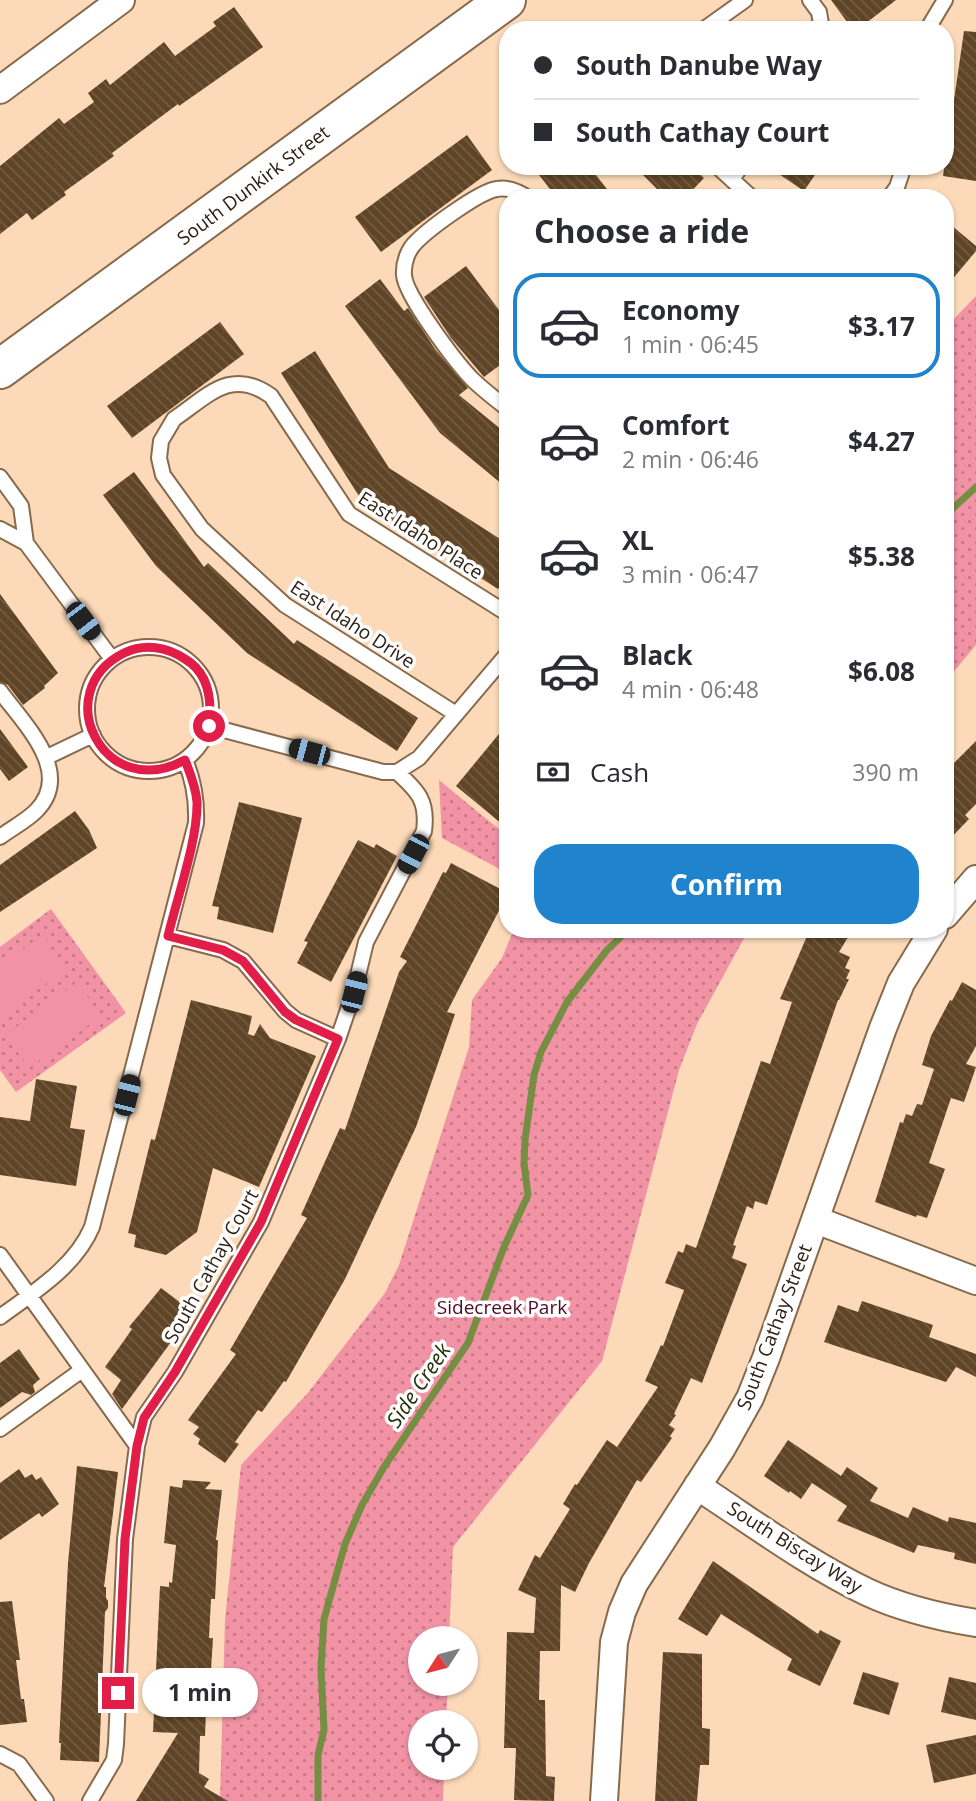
<!DOCTYPE html>
<html lang="en">
<head>
<meta charset="utf-8">
<style>
	body { margin:0; font-family:"Open Sans",sans-serif; background:#f2f2f3; color:#2b2b33; height:100vh; display:flex; flex-direction:column; font-size:26px; white-space:nowrap }
	* { box-sizing:border-box; margin:0 }
	p { font-size:23px; color:#7c7c81 }
	.icon { flex:none; width:38px; height:38px; fill:none; stroke:currentColor; stroke-width:2; stroke-linecap:round; stroke-linejoin:round }
	.map { position:relative; flex:1; overflow:hidden }
	.drawer { position:absolute; left:499px; top:189px; width:455px; height:749px; display:flex; flex-direction:column; background:#fff; border-radius:28px; box-shadow:0 2px 5px #0004 }
	.drawer>* { flex:none }
	.hud { position:absolute; left:499px; top:21px; width:455px; height:154px; border-radius:28px; box-shadow:0 2px 5px #0004; display:grid; align-content:center; height:154px; padding:0 35px; background:#fff }
	.needle { width:46px; rotate:234deg }
	.tools { position:absolute; left:408px; top:1626px; display:grid; gap:14px }
	.tools a { display:grid; place-items:center; width:70px; height:70px; border-radius:50%; background:#fff; box-shadow:0 2px 5px #0004; font-size:35px }
	.end { position:absolute; width:32px; height:32px; margin:-16px; border:9px solid #e11d48; background:#fff; box-shadow:0 0 0 4px #fff }
	.from { border-radius:50% }
	.bubble { position:absolute; height:49px; border-radius:24px; background:#fff; box-shadow:0 2px 5px #0004; font-size:23px; font-weight:700; line-height:49px; text-align:center }
	.car { position:absolute; width:21px; height:42px; margin:-21px -10px; border-radius:9px; box-shadow:0 0 5px 2px #0007; background:linear-gradient(#222 24%,#8ab4d8 0 40%,#222 0 76%,#8ab4d8 0 86%,#222 0) }
	.hud b { display:flex; align-items:center; gap:24px; height:66px; font-size:26px }
	.hud b+b { border-top:2px solid #e1e1e2 }
	.hud i { width:18px; height:18px; background:#2b2b33 }
	ul { padding:0; list-style:none }
	li { display:flex; align-items:center; gap:21px; height:105px; margin:0 14px 10px; padding:0 21px; border:4px solid transparent; border-radius:28px }
	li div { flex:1 }
	li b { display:block; font-size:26px }
	li em { font-style:normal; font-weight:700 }
	li.active { border-color:#1f83ce }
	li>.icon { width:63px; height:63px; stroke-width:1.5 }
	h2 { padding:0 35px; font-size:32px; line-height:84px }
	.pay { display:flex; align-items:center; gap:18px; height:77px; padding:0 35px; font-size:26px }
	.pay p { margin-inline-start:auto }
	.action { display:flex; gap:14px; margin-top:auto; padding:14px 35px }
	.action a { flex:1; height:80px; border-radius:28px; background:#1f83ce; color:#fff; font-size:28px; font-weight:700; line-height:80px; text-align:center }
	.map>svg:first-child { display:block }
</style>
</head>
<body>
<div class="map">
<svg width="976" height="1801" viewBox="0 0 976 1801">
	<defs>
		<pattern id="grass-dots" width="8" height="8" patternUnits="userSpaceOnUse" patternTransform="scale(1.75)"><rect width="8" height="8" fill="#f192a5"/><path d="M2 2h.1M6 6h.1" fill="none" stroke="#c47785" stroke-width="1.8" stroke-linecap="round"/></pattern>
		<pattern id="building-back-hatch" width="6" height="6" patternUnits="userSpaceOnUse" patternTransform="scale(1.75)"><rect width="6" height="6" fill="#5f4426"/><path d="M-1 5l2 2M0 0l6 6M5-1l2 2" fill="none" stroke="#725c43"/></pattern>
	</defs>
	<rect width="100%" height="100%" fill="#fcdab9"/>
	<!-- grass -->
	<path fill="url(#grass-dots)" d="M 976,296 L 976,645 L 945,682 L 945,328 Z
		M 439,780 L 506,835 L 507,834 L 507,873 L 442,838 Z
		M 51,909 L 126,1013 L 16,1092 L 0,1070 L 0,947 Z
		M 514,929 L 749,929 L 697,1024 L 679,1070 L 602,1361 L 453,1547 L 449,1638 L 420,1638 L 420,1684 L 448,1684 L 446,1722 L 420,1722 L 420,1768 L 444,1768 L 443,1801 L 220,1801 L 225,1620 L 241,1465 L 307,1394 L 385,1293 L 399,1265 L 469,1047 L 472,1000 L 502,958 Z"/>
	<!-- garden -->
	<path fill="#f192a5" d="M 42,935 L 66,969 L 0,1017 L 0,966 Z
		M 77,982 L 101,1016 L 29,1068 L 5,1035 Z"/>
	<g fill="none" stroke-linecap="round" stroke-linejoin="round">
		<!-- stream -->
		<path stroke="#758e42" stroke-width="7" d="M 945,529 L 951,510 L 976,487
			M 318,1801 L 318,1755 L 324,1730 L 321,1668 L 324,1619 L 345,1544 L 362,1505 L 384,1467 L 468,1343 L 504,1247 L 528,1195 L 524,1163 L 525,1140 L 534,1075 L 541,1052 L 567,1002 L 607,950 L 629,929"/>
	</g>
	<!-- building -->
	<path fill="url(#building-back-hatch)" d="M 831,0 L 896,0 L 857,30 L 853,30 Z
		M 234,7 L 263,47 L 179,106 L 178,104 L 112,153 L 114,156 L 64,192 L 66,195 L 32,220 L 27,213 L 0,234 L 0,166 L 59,118 L 64,124 L 94,102 L 88,93 L 106,79 L 110,85 L 164,42 L 175,56 L 216,26 L 213,22 Z
		M 964,31 L 976,32 L 976,181 L 943,176 Z
		M 467,135 L 492,170 L 381,252 L 355,217 Z
		M 532,166 L 589,166 L 614,198 L 557,198 Z
		M 634,166 L 692,166 L 704,178 L 685,198 L 666,198 Z
		M 767,166 L 821,166 L 804,191 Z
		M 945,220 L 976,246 L 976,251 L 945,288 Z
		M 466,266 L 508,322 L 508,359 L 484,377 L 451,338 L 424,297 Z
		M 380,279 L 404,311 L 408,308 L 435,349 L 468,388 L 459,395 L 508,435 L 508,489 L 440,433 L 345,306 Z
		M 220,322 L 244,354 L 132,438 L 107,406 Z
		M 315,351 L 389,468 L 508,544 L 508,574 L 498,589 L 364,504 L 281,373 Z
		M 134,472 L 204,567 L 208,563 L 294,644 L 297,640 L 418,718 L 397,751 L 247,653 L 156,566 L 103,495 Z
		M 0,594 L 58,673 L 44,686 L 45,688 L 23,705 L 8,685 L 0,682 Z
		M 508,723 L 508,829 L 456,786 Z
		M 0,729 L 28,767 L 9,781 L 0,769 Z
		M 976,741 L 976,804 L 965,815 L 969,819 L 945,844 L 945,772 Z
		M 239,802 L 302,818 L 273,933 L 217,919 L 219,907 L 212,906 Z
		M 75,811 L 89,830 L 97,848 L 0,912 L 0,865 Z
		M 358,840 L 374,848 L 376,844 L 397,856 L 331,982 L 297,963 L 308,942 L 304,941 Z
		M 451,863 L 508,893 L 447,1012 L 455,1014 L 416,1127 L 345,1279 L 286,1382 L 284,1381 L 262,1412 L 258,1410 L 235,1442 L 239,1444 L 225,1463 L 198,1444 L 200,1439 L 193,1434 L 199,1427 L 188,1420 L 236,1354 L 230,1350 L 307,1218 L 301,1215 L 340,1128 L 345,1130 L 399,972 L 407,961 L 400,957 L 443,872 L 446,873 Z
		M 810,929 L 853,929 L 839,952 L 850,957 L 845,968 L 850,970 L 846,979 L 849,979 L 839,1000 L 838,1000 L 767,1205 L 755,1201 L 753,1209 L 747,1206 L 733,1245 L 736,1246 L 732,1258 L 747,1264 L 702,1383 L 691,1378 L 674,1414 L 676,1415 L 669,1425 L 675,1429 L 670,1436 L 672,1438 L 641,1482 L 637,1480 L 589,1563 L 575,1592 L 561,1585 L 560,1651 L 540,1651 L 539,1700 L 545,1700 L 546,1776 L 555,1777 L 554,1801 L 514,1800 L 516,1748 L 504,1748 L 507,1632 L 534,1633 L 536,1598 L 518,1590 L 535,1555 L 540,1558 L 570,1509 L 563,1504 L 575,1484 L 577,1485 L 607,1440 L 617,1447 L 658,1387 L 645,1381 L 661,1345 L 663,1346 L 684,1290 L 665,1283 L 678,1251 L 683,1253 L 686,1244 L 696,1248 L 761,1061 L 770,1064 L 792,1002 L 780,999 Z
		M 962,982 L 976,990 L 976,1046 L 966,1064 L 976,1067 L 964,1102 L 951,1098 L 929,1163 L 945,1169 L 927,1218 L 917,1215 L 916,1217 L 875,1202 L 900,1122 L 903,1123 L 906,1114 L 912,1116 L 917,1104 L 922,1105 L 934,1069 L 922,1065 L 931,1036 L 950,1000 L 952,1001 Z
		M 191,1000 L 252,1016 L 248,1034 L 254,1036 L 260,1024 L 270,1038 L 316,1056 L 259,1187 L 213,1168 L 197,1232 L 166,1255 L 134,1247 L 136,1235 L 128,1233 L 151,1139 L 155,1140 Z
		M 36,1079 L 77,1086 L 70,1128 L 85,1130 L 76,1186 L 0,1175 L 0,1117 L 30,1121 Z
		M 161,1288 L 193,1312 L 122,1409 L 112,1394 L 121,1380 L 105,1367 L 123,1342 L 132,1329 L 129,1327 Z
		M 862,1301 L 933,1325 L 929,1337 L 976,1354 L 976,1377 L 956,1367 L 946,1382 L 824,1342 L 838,1305 L 858,1312 Z
		M 19,1349 L 40,1379 L 33,1385 L 35,1392 L 31,1395 L 22,1392 L 0,1408 L 0,1363 Z
		M 788,1440 L 841,1476 L 847,1467 L 878,1488 L 870,1501 L 908,1518 L 913,1507 L 948,1522 L 949,1517 L 976,1523 L 976,1564 L 954,1559 L 955,1553 L 918,1545 L 914,1553 L 837,1521 L 847,1506 L 812,1483 L 801,1499 L 790,1491 L 789,1493 L 764,1476 Z
		M 77,1466 L 118,1472 L 104,1587 L 106,1587 L 106,1598 L 108,1601 L 108,1608 L 105,1612 L 99,1762 L 60,1760 L 61,1743 L 59,1743 L 68,1563 Z
		M 19,1469 L 25,1478 L 32,1474 L 36,1480 L 41,1477 L 59,1504 L 42,1517 L 39,1513 L 0,1540 L 0,1483 Z
		M 183,1480 L 211,1482 L 205,1489 L 222,1490 L 216,1540 L 218,1540 L 215,1599 L 211,1599 L 209,1638 L 213,1638 L 210,1686 L 207,1686 L 205,1736 L 200,1736 L 199,1773 L 209,1779 L 204,1787 L 228,1801 L 136,1801 L 178,1733 L 153,1732 L 160,1586 L 169,1587 L 169,1582 L 172,1583 L 176,1545 L 164,1543 L 170,1486 L 182,1488 Z
		M 713,1561 L 818,1634 L 820,1630 L 841,1641 L 820,1686 L 787,1670 L 792,1659 L 721,1614 L 707,1636 L 678,1619 Z
		M 12,1601 L 20,1660 L 16,1660 L 21,1699 L 24,1699 L 27,1722 L 0,1725 L 0,1602 Z
		M 663,1652 L 702,1654 L 702,1728 L 710,1729 L 709,1765 L 700,1765 L 697,1801 L 655,1801 Z
		M 863,1672 L 899,1683 L 889,1715 L 853,1704 Z
		M 949,1677 L 976,1683 L 976,1720 L 941,1712 Z
		M 976,1735 L 976,1774 L 934,1783 L 926,1745 Z"/>
	<g fill="none" stroke-linecap="round" stroke-linejoin="round">
		<!-- lane casing -->
		<g stroke="#876a4b" stroke-width="18">
			<path id="lane" d="M 810,0 L 819,12 L 822,30
				M 703,30 L 745,0
				M 927,30 L 945,0
				M 717,166 L 752,198
				M 732,180 L 741,166
				M 889,198 L 897,187 L 904,166
				M 508,409 C 495,399 482,389 471,378 C 455,361 405,295 404,275 C 403,263 408,249 417,241 C 430,228 480,191 497,189 C 508,187 519,192 528,198
				M 0,477 L 21,506 L 26,543
				M 0,529 L 26,543 L 112,659
				M87 709a62 62 0 1 1 124 0a62 62 0 1 1-124 0Z
				M 0,691 C 23,723 75,772 36,811 C 26,821 12,828 0,837
				M 456,714 L 285,605 L 202,529 L 163,475 L 159,458 L 161,441 L 174,419 C 208,396 231,367 271,396 L 349,514 L 508,614
				M 209,726 L 383,772 L 397,772 L 419,758 L 508,653
				M 47,757 L 93,735
				M 168,936 L 223,950 L 243,961 L 285,1011 L 296,1020 L 338,1039
				M 0,1255 L 137,1446
				M 0,1317 C 34,1292 75,1267 92,1227 L 196,823 C 197,800 194,781 185,760
				M 0,1429 L 82,1370
				M 0,1754 L 19,1764 L 46,1801
				M 90,1801 L 114,1760 L 116,1744 L 125,1539 L 137,1446 L 144,1417 L 175,1372 L 261,1222 L 338,1039 L 354,992 L 366,942 L 424,831 C 428,801 418,791 397,772"/>
		</g>
		<!-- street casing -->
		<g stroke="#876a4b" stroke-width="30">
			<path id="street" d="M 0,90 L 121,0
				M 945,915 L 976,879
				M 816,1220 L 976,1281
				M 697,1486 C 752,1522 807,1563 867,1592 C 901,1608 939,1617 976,1623
				M 604,1801 L 614,1642 L 622,1612 L 634,1584 L 722,1448 L 750,1398 L 766,1358 L 883,1028 L 901,983 L 934,929"/>
		</g>
		<!-- secondary casing -->
		<g stroke="#876a4b" stroke-width="42">
			<path id="secondary" d="M 0,369 L 506,0"/>
		</g>
		<!-- lane -->
		<use href="#lane" stroke="#fff" stroke-width="14"/>
		<!-- street -->
		<use href="#street" stroke="#fff" stroke-width="26"/>
		<!-- secondary -->
		<use href="#secondary" stroke="#fff" stroke-width="38"/>
	</g>
	<g fill="none" stroke-linecap="round" stroke-linejoin="round">
		<!-- route -->
		<path stroke="#e11d48" stroke-width="9" d="M 118,1693 L 125,1539 L 137,1446 L 144,1418 L 175,1372 L 261,1222 L 338,1039 L 296,1020 L 285,1012 L 243,961 L 223,950 L 168,936 C 177,898 198,839 197,802 C 196,787 190,773 185,760 C 103,804 48,691 124,653 C 145,643 167,647 185,659 C 209,673 212,701 209,726"/>
	</g>
	<g text-anchor="middle" dominant-baseline="central" stroke-width="7" stroke-linejoin="round" paint-order="stroke">
		<!-- street labels -->
		<g font-size="19" fill="#2e2115" stroke="#fff">
			<text transform="translate(253 185) rotate(-37)">South Dunkirk Street</text>
			<text transform="translate(421 535) rotate(33)">East Idaho Place</text>
			<text transform="translate(353 624) rotate(33)">East Idaho Drive</text>
			<text transform="translate(211 1266) rotate(-61)">South Cathay Court</text>
			<text transform="translate(774 1327) rotate(-69)">South Cathay Street</text>
			<text transform="translate(795 1547) rotate(32)">South Biscay Way</text>
		</g>
		<!-- park labels -->
		<g font-size="19" fill="#500921" stroke="#fff">
			<text x="502" y="1307">Sidecreek Park</text>
		</g>
		<!-- water labels -->
		<g font-size="21" font-style="italic" fill="#213005" stroke="#fff">
			<text transform="translate(418 1385) rotate(-56)">Side Creek</text>
		</g>
	</g>
</svg>
<div class="tools">
<a><svg class="needle" viewBox="-14 -14 28 28"><path d="M0-13l5 13h-10z" fill="#e53935"/><path d="M0 13l5-13h-10z" fill="#7c7c81"/></svg></a>
<a><svg class="icon" aria-label="locate" viewBox="0 0 24 24"><circle cx="12" cy="12" r="6"/><path d="M12 2v4M12 18v4M2 12h4M18 12h4"/></svg></a>
</div>
<i class="end from" style="left:209px;top:726px"></i>
<i class="end" style="left:118px;top:1693px"></i>
<div class="bubble" style="left:142px;top:1668px;width:116px">1 min</div>
<i class="car" style="left:83px;top:621px;rotate:143deg"></i>
<i class="car" style="left:309px;top:752px;rotate:285deg"></i>
<i class="car" style="left:413px;top:854px;rotate:208deg"></i>
<i class="car" style="left:354px;top:992px;rotate:14deg"></i>
<i class="car" style="left:127px;top:1095px;rotate:14deg"></i>
<div class="hud">
<b><i class="from"></i>South Danube Way</b>
<b><i></i>South Cathay Court</b>
</div>
<section class="drawer">
<h2>Choose a ride</h2>
<ul>
<li class="active"><svg class="icon" aria-label="car" viewBox="0 0 24 24"><path d="M5 17H2v-5l4-1 3-4h7l3 4 3 1v5h-3M9 17h6M6 11h13"/><circle cx="7" cy="17" r="2"/><circle cx="17" cy="17" r="2"/></svg><div><b>Economy</b><p>1 min · 06:45</p></div><em>$3.17</em></li>
<li><svg class="icon" aria-label="car" viewBox="0 0 24 24"><path d="M5 17H2v-5l4-1 3-4h7l3 4 3 1v5h-3M9 17h6M6 11h13"/><circle cx="7" cy="17" r="2"/><circle cx="17" cy="17" r="2"/></svg><div><b>Comfort</b><p>2 min · 06:46</p></div><em>$4.27</em></li>
<li><svg class="icon" aria-label="car" viewBox="0 0 24 24"><path d="M5 17H2v-5l4-1 3-4h7l3 4 3 1v5h-3M9 17h6M6 11h13"/><circle cx="7" cy="17" r="2"/><circle cx="17" cy="17" r="2"/></svg><div><b>XL</b><p>3 min · 06:47</p></div><em>$5.38</em></li>
<li><svg class="icon" aria-label="car" viewBox="0 0 24 24"><path d="M5 17H2v-5l4-1 3-4h7l3 4 3 1v5h-3M9 17h6M6 11h13"/><circle cx="7" cy="17" r="2"/><circle cx="17" cy="17" r="2"/></svg><div><b>Black</b><p>4 min · 06:48</p></div><em>$6.08</em></li>
</ul>
<div class="pay"><svg class="icon" aria-label="cash" viewBox="0 0 24 24"><path d="M3 7h18v10H3z"/><circle cx="12" cy="12" r="2"/></svg>Cash<p>390 m</p></div>
<div class="action"><a>Confirm</a></div>
</section>
</div>
</body>
</html>
